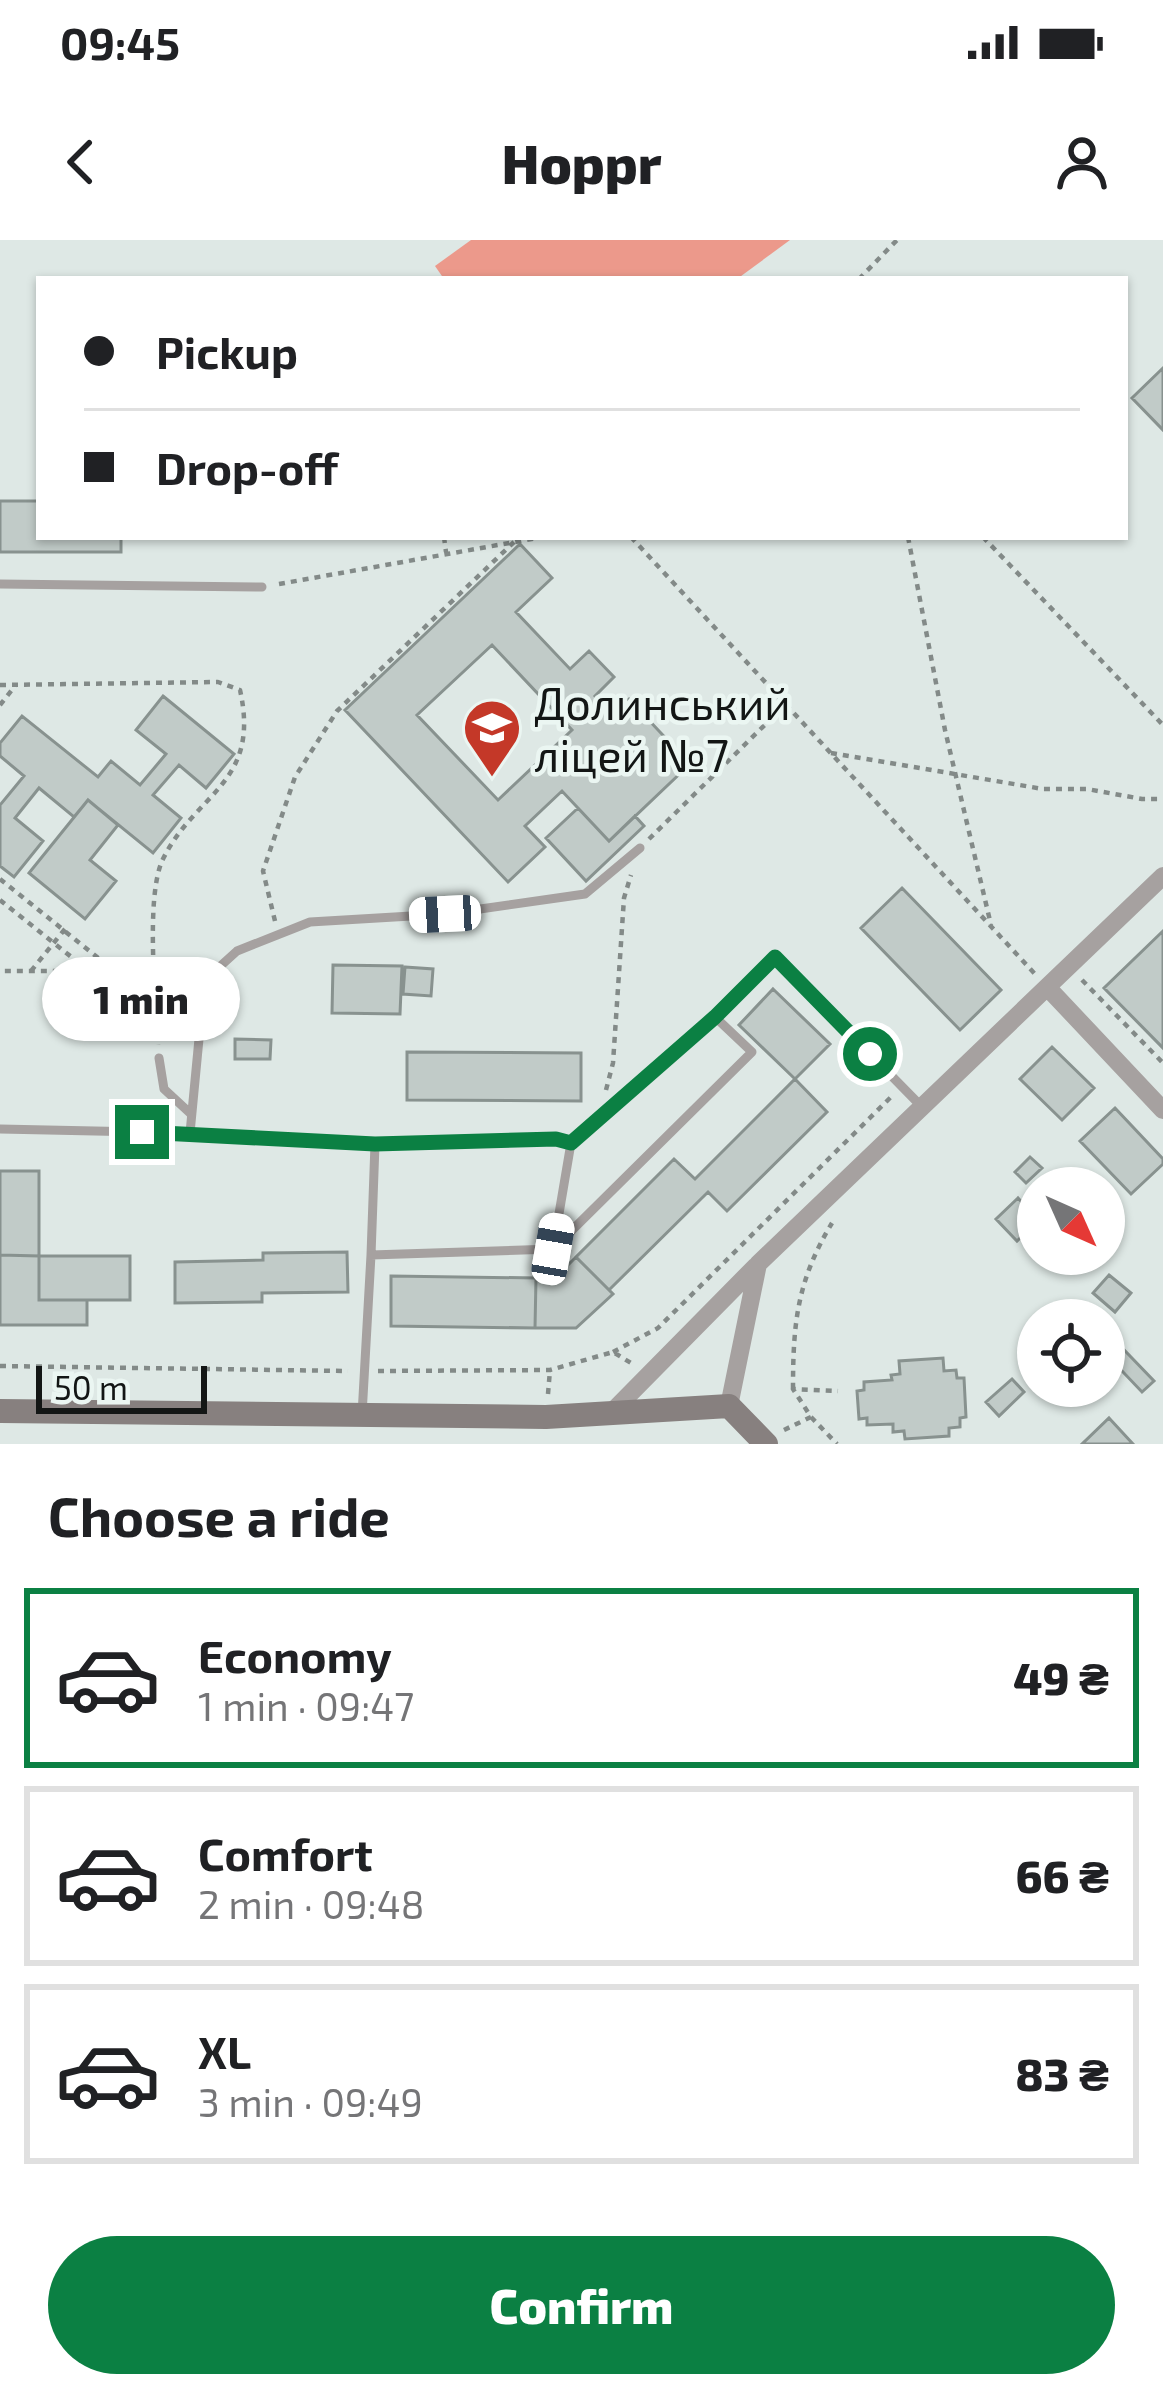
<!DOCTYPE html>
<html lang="en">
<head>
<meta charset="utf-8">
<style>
	body { margin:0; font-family:"Exo 2",sans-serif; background:#f6f6f6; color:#202124; height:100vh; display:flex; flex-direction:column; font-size:45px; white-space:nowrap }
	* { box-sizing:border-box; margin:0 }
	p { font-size:39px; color:#757577 }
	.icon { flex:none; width:66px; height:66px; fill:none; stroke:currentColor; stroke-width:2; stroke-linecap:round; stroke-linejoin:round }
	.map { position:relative; height:1204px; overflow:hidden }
	.sheet { display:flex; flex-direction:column; background:#fff; flex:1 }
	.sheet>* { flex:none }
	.hud { position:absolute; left:36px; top:36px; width:1092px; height:264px; border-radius:0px; box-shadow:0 3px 9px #0004; display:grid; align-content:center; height:264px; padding:0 48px; background:#fff }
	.needle { width:78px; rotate:135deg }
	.tools { position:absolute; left:1017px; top:927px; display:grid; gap:24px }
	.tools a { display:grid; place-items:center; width:108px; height:108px; border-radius:50%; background:#fff; box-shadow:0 3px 9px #0004; font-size:60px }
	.scale { position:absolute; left:36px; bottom:30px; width:171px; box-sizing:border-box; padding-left:12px; border:6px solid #131615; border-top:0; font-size:33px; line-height:42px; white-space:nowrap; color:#131615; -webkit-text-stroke:9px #ebf6f2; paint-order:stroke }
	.end { position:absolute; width:54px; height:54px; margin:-27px; border:15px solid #0b8043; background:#fff; box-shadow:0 0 0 6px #fff }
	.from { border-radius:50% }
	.bubble { position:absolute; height:84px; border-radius:42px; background:#fff; box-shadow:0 3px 9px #0004; font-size:39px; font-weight:800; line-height:84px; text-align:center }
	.car { position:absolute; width:36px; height:72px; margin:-36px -18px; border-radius:15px; box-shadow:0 0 9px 3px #0007; background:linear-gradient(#fff 24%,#345 0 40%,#fff 0 76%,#345 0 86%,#fff 0) }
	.hud b { display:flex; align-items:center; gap:42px; height:114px; font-size:45px }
	.hud b+b { border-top:3px solid #e0e0e0 }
	.hud i { width:30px; height:30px; background:#202124 }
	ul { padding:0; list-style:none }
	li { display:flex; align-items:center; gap:36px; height:180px; margin:0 24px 18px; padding:0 24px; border:6px solid #e0e0e0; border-radius:0px }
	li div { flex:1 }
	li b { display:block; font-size:45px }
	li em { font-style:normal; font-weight:800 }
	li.on { border-color:#0b8043 }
	li>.icon { width:108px; height:108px; stroke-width:1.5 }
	h2 { padding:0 48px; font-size:54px; line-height:144px }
	.cta { display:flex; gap:24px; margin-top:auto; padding:24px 48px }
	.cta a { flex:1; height:138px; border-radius:72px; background:#0b8043; color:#fff; font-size:48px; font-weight:800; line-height:138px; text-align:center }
	.status { display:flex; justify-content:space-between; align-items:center; height:84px; padding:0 60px; background:#fff; direction:ltr }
	.status svg { height:33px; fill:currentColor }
	header { display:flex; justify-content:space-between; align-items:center; height:156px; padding:0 48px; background:#fff; font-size:54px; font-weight:800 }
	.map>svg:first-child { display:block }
</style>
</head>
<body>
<div class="status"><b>09:45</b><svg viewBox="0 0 49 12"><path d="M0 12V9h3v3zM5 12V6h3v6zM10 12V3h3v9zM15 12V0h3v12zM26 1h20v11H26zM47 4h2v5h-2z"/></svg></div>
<header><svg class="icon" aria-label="back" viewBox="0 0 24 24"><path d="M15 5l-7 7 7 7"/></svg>Hoppr<svg class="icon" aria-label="person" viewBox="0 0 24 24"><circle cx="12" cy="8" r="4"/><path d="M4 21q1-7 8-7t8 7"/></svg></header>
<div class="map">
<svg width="1163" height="1204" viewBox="0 0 1163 1204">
	<rect width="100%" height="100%" fill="#dee8e5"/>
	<!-- green -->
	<path fill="#ec998b" d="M 471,0 L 790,0 L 737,39 L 444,39 L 435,26 Z"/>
	<!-- building -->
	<path fill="#c1cbc8" stroke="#88928f" stroke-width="3" fill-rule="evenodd" d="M 1163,128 L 1163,190 L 1132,158 Z
		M 0,261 L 39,261 L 39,297 L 121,297 L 121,312 L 0,312 Z
		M 520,304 L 552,338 L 516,372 L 570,429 L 589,411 L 614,437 L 595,456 L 613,474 L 629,459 L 690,524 L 609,601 L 562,551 L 525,586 L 545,607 L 508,642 L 345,470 ZM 492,405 L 572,490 L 498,560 L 417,475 Z
		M 163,456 L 234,514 L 206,548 L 179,525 L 153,555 L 181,578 L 153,613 L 88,560 L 74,577 L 39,548 L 15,578 L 43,601 L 14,637 L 0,626 L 0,565 L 24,536 L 0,516 L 0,503 L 22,476 L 98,537 L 111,521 L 140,545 L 166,514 L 136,490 Z
		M 88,560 L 118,585 L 90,620 L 116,641 L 85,679 L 29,633 Z
		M 578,568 L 609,601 L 635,576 L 644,586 L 586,641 L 546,598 Z
		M 902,648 L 1001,750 L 960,790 L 861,688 Z
		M 1163,691 L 1163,808 L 1104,748 Z
		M 333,725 L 402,726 L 400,774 L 332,773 Z
		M 405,727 L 433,729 L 431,756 L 403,754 Z
		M 773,749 L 830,804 L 795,839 L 739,785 Z
		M 235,799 L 271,800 L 270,819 L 235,819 Z
		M 1052,807 L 1094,848 L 1062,880 L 1020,839 Z
		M 407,812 L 581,813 L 581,861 L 407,860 Z
		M 795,839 L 827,872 L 727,971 L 708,952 L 609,1050 L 576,1017 L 674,919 L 695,939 Z
		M 1115,868 L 1163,919 L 1163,924 L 1131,954 L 1080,901 Z
		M 1030,917 L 1042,928 L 1026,943 L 1015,932 Z
		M 0,931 L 39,931 L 39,1016 L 0,1015 Z
		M 1076,931 L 1091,948 L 1059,948 L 1058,947 Z
		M 1018,958 L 1038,980 L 1017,1001 L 996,979 Z
		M 347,1012 L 348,1052 L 262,1053 L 262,1062 L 175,1063 L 175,1022 L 263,1020 L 263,1013 Z
		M 0,1015 L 39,1016 L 39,1060 L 87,1060 L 87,1085 L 0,1085 Z
		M 39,1016 L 130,1016 L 130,1060 L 39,1060 Z
		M 576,1017 L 613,1054 L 576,1088 L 535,1088 L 536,1038 L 558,1035 Z
		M 1109,1035 L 1131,1053 L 1115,1072 L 1093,1053 Z
		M 391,1036 L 536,1038 L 535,1088 L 391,1086 Z
		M 1104,1089 L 1154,1141 L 1142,1152 L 1104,1112 Z
		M 943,1118 L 944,1131 L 956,1130 L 957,1138 L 964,1138 L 966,1177 L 960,1178 L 960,1187 L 949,1188 L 949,1196 L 905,1199 L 904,1191 L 893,1192 L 893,1184 L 867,1185 L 867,1178 L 859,1179 L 857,1151 L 864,1150 L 864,1142 L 892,1140 L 891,1135 L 900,1134 L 899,1121 Z
		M 1012,1139 L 1024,1152 L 999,1176 L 986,1162 Z
		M 1109,1178 L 1133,1204 L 1082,1204 Z"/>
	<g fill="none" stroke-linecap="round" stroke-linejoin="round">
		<!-- path -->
		<path stroke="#838a88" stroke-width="4.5" stroke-dasharray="6 6" stroke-linecap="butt" d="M 859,39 L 897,0
			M 444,297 L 446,312
			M 631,297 L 1035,734
			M 908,297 L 945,490 L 991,685
			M 983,297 L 1163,485
			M 279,344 L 543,297
			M 0,445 L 218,442 L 240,450 C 261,544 196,552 163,619 C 145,656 156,761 158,805
			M 0,465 L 15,446
			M 831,513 L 1043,549 L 1087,549 L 1142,559 L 1163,559
			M 649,599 L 786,464
			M 0,639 L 102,721 L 151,719
			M 0,660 L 89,731 L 0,731
			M 275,681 L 263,631 L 295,537 L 337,471 L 514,302
			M 31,731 L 65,689
			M 1082,740 L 1163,823
			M 606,850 L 613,823 L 624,658 L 631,635
			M 613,1112 L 658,1088 L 892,856
			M 0,1126 L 348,1131
			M 378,1131 L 550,1130 L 613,1112 L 631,1123
			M 793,1149 C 793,1083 797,1041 832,983
			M 548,1154 L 550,1130
			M 811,1177 L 837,1204
			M 784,1190 L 811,1177 L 793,1149 L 838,1151"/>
		<!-- service -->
		<path stroke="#a6a1a0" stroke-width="9" d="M 0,344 L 262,347
			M 159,818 L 164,849 L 191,874
			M 0,889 L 190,893 L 375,904 L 371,1015 L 553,1009 L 752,812 L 715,777 L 775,717 L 922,867
			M 190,893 L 201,778 L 216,730 L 237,711 L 310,682 L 445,674 L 585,654 L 640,608
			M 375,904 L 555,899 L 571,903
			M 553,1009 L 571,903 L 715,777
			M 362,1175 L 371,1015"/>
		<!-- minor -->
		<path stroke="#a6a1a0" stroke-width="18" d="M 1047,747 L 1163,870
			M 729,1166 L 758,1024 L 1163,636
			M 608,1176 L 756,1026"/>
		<!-- secondary -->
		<path stroke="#87807f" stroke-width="24" d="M 0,1171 L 546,1177 L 729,1166 L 766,1204"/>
	</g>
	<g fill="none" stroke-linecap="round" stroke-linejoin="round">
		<!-- route -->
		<path stroke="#0b8043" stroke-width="15" d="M 142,892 L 375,904 L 556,899 L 571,903 L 715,777 L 775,717 L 870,814"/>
	</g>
	<!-- icons -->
	<defs>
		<g id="school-pin" transform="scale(3)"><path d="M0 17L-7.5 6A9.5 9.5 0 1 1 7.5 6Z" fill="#c43828" stroke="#ebf6f2"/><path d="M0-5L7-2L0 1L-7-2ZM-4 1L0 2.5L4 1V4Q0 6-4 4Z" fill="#fff"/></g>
	</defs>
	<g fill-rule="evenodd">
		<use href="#school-pin" x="492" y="488"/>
	</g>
	<g text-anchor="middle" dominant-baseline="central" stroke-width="9" stroke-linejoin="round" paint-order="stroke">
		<!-- poi labels -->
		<g font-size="45" fill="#131615" stroke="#ebf6f2" text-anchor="start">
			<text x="534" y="462">Долинський<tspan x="534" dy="52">ліцей №7</tspan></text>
		</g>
	</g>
</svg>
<div class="tools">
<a><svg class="needle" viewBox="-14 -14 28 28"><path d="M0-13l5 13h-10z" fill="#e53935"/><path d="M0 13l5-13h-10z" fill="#757577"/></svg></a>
<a><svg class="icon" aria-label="locate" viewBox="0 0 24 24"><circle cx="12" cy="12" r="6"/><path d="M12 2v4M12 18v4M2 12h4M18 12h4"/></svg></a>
</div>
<div class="scale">50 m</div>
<i class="end from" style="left:870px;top:814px"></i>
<i class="end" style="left:142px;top:892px"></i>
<div class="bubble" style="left:42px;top:717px;width:198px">1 min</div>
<i class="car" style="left:445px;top:674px;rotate:267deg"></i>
<i class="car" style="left:553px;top:1009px;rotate:10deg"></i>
<div class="hud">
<b><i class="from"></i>Pickup</b>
<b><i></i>Drop-off</b>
</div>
</div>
<section class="sheet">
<h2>Choose a ride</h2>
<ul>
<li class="on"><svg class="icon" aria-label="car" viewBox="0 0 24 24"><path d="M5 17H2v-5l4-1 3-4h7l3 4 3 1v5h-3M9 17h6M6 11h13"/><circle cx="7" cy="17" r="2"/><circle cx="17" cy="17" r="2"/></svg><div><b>Economy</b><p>1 min · 09:47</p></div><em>49 ₴</em></li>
<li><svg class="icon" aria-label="car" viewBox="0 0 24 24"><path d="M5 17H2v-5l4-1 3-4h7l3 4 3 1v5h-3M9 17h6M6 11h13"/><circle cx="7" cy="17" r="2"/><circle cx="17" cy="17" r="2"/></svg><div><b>Comfort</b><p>2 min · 09:48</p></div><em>66 ₴</em></li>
<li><svg class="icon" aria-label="car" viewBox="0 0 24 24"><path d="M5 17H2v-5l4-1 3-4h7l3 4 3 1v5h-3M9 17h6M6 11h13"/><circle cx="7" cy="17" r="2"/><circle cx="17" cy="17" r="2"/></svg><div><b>XL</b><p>3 min · 09:49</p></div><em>83 ₴</em></li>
</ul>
<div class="cta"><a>Confirm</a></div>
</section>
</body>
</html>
